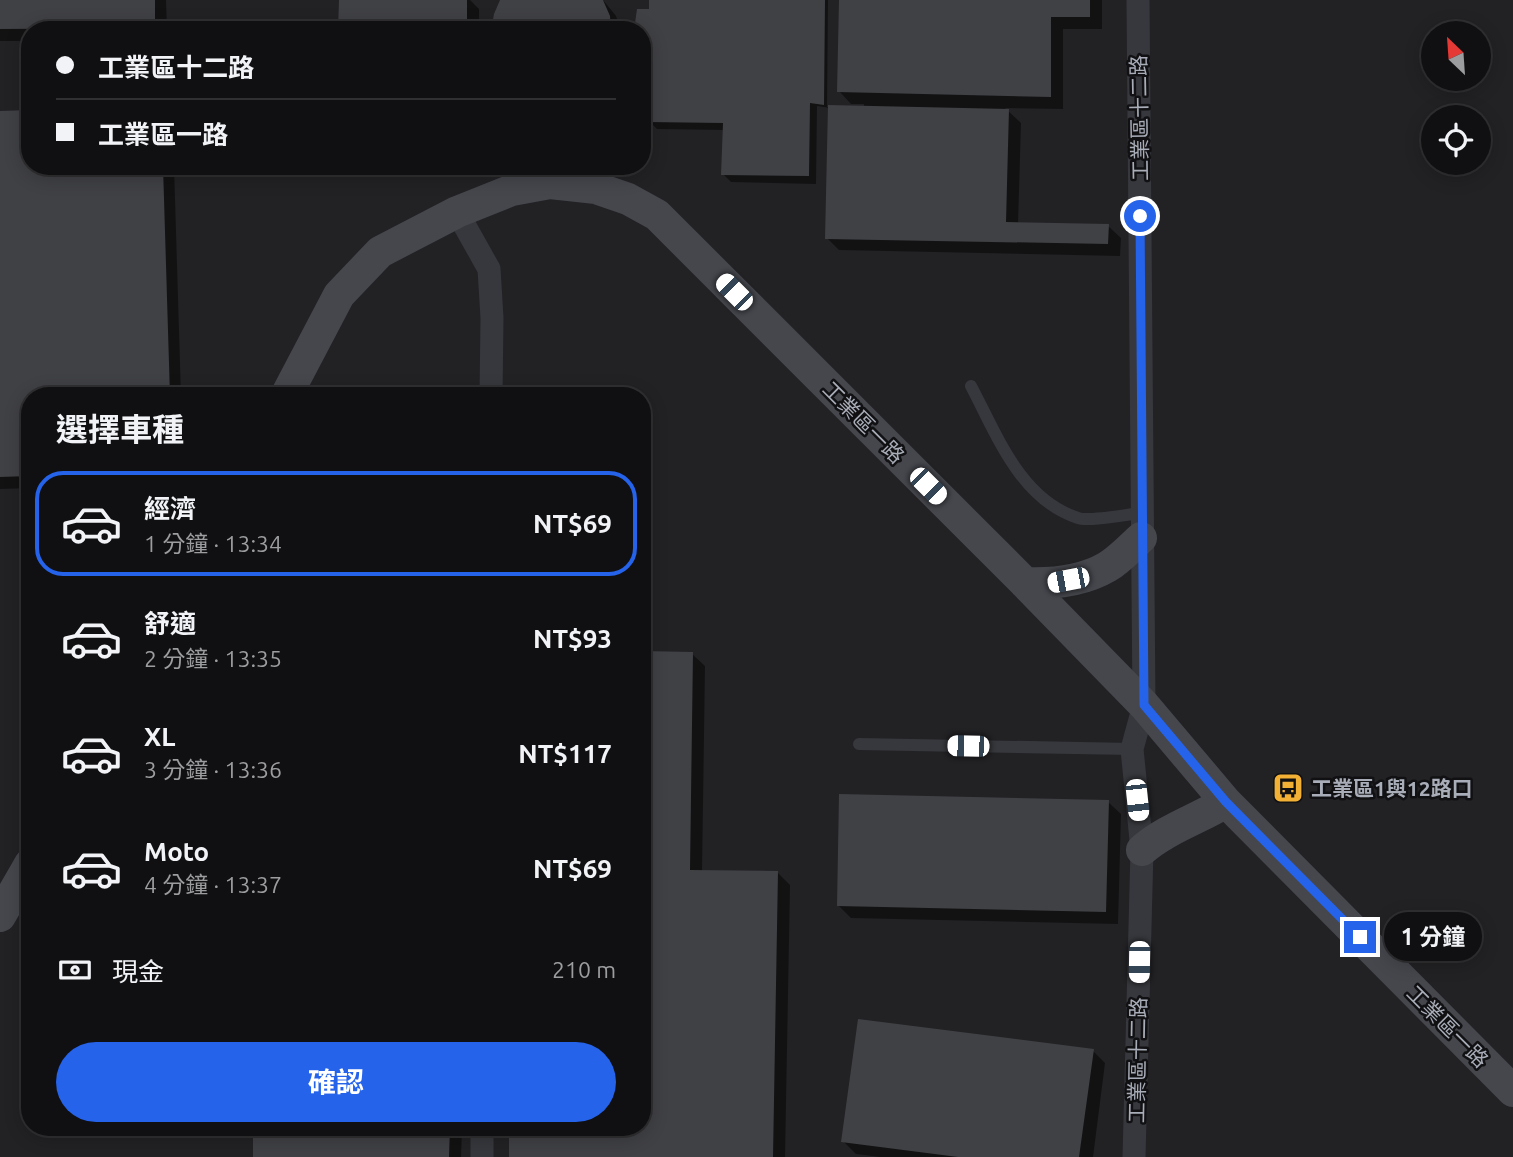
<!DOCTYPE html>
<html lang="zh-TW">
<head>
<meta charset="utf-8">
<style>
	body { margin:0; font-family:Ubuntu,"Noto Sans TC",sans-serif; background:#19191b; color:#f1f3f6; height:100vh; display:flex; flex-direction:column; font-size:26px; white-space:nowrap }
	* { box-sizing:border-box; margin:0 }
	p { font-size:23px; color:#9c9d9f }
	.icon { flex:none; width:38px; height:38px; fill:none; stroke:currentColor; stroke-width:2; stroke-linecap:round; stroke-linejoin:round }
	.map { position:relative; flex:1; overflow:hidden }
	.sheet { position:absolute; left:21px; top:387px; width:630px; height:749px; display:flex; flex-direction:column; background:#101012; border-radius:28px; box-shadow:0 4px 18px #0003,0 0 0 2px #303032 }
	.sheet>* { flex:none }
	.hud { position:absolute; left:21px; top:21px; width:630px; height:154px; border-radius:28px; box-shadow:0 4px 18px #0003,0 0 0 2px #303032; display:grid; align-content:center; height:154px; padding:0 35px; background:#101012 }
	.needle { width:46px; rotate:335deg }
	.tools { position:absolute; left:1421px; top:21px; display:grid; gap:14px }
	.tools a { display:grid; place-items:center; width:70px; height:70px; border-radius:50%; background:#101012; box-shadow:0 4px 18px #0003,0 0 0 2px #303032; font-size:35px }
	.end { position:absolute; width:32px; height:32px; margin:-16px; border:9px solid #2563eb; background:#fff; box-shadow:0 0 0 4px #fff }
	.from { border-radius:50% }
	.bubble { position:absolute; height:49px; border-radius:24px; background:#101012; box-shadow:0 4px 18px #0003,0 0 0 2px #303032; font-size:23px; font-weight:700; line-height:49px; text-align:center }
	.car { position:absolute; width:21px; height:42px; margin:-21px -10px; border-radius:9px; box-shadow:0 0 5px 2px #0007; background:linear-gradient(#fff 24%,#345 0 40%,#fff 0 76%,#345 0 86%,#fff 0) }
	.hud b { display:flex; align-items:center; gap:24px; height:66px; font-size:26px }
	.hud b+b { border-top:2px solid #303032 }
	.hud i { width:18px; height:18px; background:#f1f3f6 }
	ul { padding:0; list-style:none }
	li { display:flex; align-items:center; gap:21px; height:105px; margin:0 14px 10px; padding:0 21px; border:4px solid transparent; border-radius:28px }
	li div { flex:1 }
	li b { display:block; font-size:26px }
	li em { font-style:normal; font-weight:700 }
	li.on { border-color:#2563eb }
	li>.icon { width:63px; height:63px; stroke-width:1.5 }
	h2 { padding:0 35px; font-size:32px; line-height:84px }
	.pay { display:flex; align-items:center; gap:18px; height:77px; padding:0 35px; font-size:26px }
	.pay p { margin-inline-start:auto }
	.cta { display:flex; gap:14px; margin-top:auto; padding:14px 35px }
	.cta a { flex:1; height:80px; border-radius:42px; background:#2563eb; color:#fff; font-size:28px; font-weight:700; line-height:80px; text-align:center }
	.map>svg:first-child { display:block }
</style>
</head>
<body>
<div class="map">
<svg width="1513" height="1157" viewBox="0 0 1513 1157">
	<rect width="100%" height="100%" fill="#161618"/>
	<!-- built -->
	<path fill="#222225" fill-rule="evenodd" d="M 0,0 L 1513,0 L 1513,1157 L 0,1157 ZM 30,30 L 642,30 L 642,166 L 30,166 ZM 1433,33 L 1479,33 L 1479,79 L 1433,79 ZM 1433,117 L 1479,117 L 1479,163 L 1433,163 ZM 30,396 L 642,396 L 642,1127 L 30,1127 Z"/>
	<!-- shadow -->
	<path fill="#0007" d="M 0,0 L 166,0 L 167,30 L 30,30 L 30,41 L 0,41 Z
		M 341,0 L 470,0 L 479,9 L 479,30 L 340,30 Z
		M 502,0 L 603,0 L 616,16 L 621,30 L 493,30 Z
		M 650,0 L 828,0 L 827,107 L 864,107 L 864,104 L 851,104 L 839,91 L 840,0 L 1102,0 L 1102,29 L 1063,29 L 1063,109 L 1005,108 L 1021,123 L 1018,224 L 1108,226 L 1121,238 L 1120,256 L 839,250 L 827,238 L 830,108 L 817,106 L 816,184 L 731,182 L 723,174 L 725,130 L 657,129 L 649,121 L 649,113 L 642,113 L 642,30 L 650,11 Z
		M 0,113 L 30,166 L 174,166 L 181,396 L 30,396 L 30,488 L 0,489 Z
		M 692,654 L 705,666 L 702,872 L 778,873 L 790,885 L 785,1157 L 511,1157 L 511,1127 L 642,1127 Z
		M 1108,802 L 1121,814 L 1118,924 L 851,918 L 838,905 Z
		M 1093,1051 L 1105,1063 L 1093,1157 L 880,1157 L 856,1154 L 843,1141 Z
		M 255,1127 L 462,1127 L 461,1157 L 255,1157 Z"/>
	<!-- building -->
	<path fill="#404145" d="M 0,0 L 155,0 L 155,28 L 0,29 Z
		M 339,0 L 467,0 L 467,30 L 338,30 Z
		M 500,0 L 603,0 L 610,16 L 611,30 L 491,30 L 494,14 Z
		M 649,0 L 825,0 L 824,105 L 810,103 L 809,176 L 721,175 L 723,123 L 647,122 L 648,110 L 642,110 L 642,30 L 634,30 L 637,9 L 649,9 Z
		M 839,0 L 1090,0 L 1090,17 L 1051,17 L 1051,97 L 837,92 Z
		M 828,105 L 1009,109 L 1006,222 L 1109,224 L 1108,244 L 825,239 Z
		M 30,110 L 30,166 L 163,166 L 170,396 L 30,396 L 30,476 L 0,477 L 0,111 Z
		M 642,651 L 693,652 L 690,870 L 778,871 L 773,1157 L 509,1157 L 509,1127 L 642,1127 Z
		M 839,794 L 1109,800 L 1106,912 L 837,906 Z
		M 858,1019 L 1094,1049 L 1079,1157 L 958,1157 L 841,1142 Z
		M 253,1127 L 450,1127 L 449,1157 L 253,1157 Z"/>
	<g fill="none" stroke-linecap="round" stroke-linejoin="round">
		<!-- lane -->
		<path stroke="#37383d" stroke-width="12" d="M 971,386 C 997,435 1020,499 1078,518 C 1088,522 1129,514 1142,513
			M 859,744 L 1132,749"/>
		<!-- street -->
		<path stroke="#37383d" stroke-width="23" d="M 457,212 L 489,269 L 492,318 L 491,396
			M 482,1157 L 482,1127
			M 1134,1157 L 1142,850 L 1132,749 L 1144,705 L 1138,0"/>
		<!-- secondary -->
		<path stroke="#45474d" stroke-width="32" d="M 286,396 L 339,295 L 380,252 L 457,212 L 512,190 L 550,183 L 596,188 L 628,199 L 657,215 L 1025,583 L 1144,705 L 1226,802 L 1513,1091
			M 1025,583 C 1052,584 1083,581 1107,567 C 1119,560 1130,548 1141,538
			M 1142,850 C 1166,829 1198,819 1226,802
			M 0,916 L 30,864"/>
	</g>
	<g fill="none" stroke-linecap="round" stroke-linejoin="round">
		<!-- route -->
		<path stroke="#2563eb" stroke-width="9" d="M 1140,216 L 1144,705 L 1226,802 L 1360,937"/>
	</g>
	<!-- icons -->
	<defs>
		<g id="bus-square" transform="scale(1.575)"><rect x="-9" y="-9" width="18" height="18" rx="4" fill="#f2b134" stroke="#111113"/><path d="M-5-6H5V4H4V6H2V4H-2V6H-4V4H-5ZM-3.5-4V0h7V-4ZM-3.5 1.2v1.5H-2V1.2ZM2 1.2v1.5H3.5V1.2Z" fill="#111"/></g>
	</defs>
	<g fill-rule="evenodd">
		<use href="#bus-square" x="1288" y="788"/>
	</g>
	<g text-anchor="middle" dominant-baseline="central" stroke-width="5" stroke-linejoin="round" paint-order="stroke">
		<!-- street labels -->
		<g font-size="21" fill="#a8adb8" stroke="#111113">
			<text transform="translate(1139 118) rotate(-91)">工業區十二路</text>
			<text transform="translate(864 422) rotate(45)">工業區一路</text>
			<text transform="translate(1448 1026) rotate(45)">工業區一路</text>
			<text transform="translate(1137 1060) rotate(-89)">工業區十二路</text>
		</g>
		<!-- poi labels -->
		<g font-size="21" font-weight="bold" fill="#a8adb8" stroke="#111113" text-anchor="start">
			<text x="1311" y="788">工業區1與12路口</text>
		</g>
	</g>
</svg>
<div class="tools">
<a><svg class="needle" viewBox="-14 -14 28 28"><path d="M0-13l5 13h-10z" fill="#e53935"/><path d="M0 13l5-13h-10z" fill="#9c9d9f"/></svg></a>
<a><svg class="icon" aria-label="locate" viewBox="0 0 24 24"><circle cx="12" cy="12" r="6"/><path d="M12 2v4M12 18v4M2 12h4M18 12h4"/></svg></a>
</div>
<i class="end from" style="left:1140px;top:216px"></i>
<i class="end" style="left:1360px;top:937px"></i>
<div class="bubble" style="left:1384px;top:912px;width:98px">1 分鐘</div>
<i class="car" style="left:734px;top:292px;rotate:315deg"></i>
<i class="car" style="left:928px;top:486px;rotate:135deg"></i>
<i class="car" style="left:1068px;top:580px;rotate:259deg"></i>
<i class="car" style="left:968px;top:746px;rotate:271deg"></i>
<i class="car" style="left:1137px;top:800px;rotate:174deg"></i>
<i class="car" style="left:1139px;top:962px;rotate:181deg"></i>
<div class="hud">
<b><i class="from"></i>工業區十二路</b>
<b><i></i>工業區一路</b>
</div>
<section class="sheet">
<h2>選擇車種</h2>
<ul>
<li class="on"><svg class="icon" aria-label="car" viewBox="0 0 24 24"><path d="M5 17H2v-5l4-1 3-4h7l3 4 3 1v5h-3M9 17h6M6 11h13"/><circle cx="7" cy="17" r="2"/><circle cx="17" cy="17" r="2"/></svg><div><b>經濟</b><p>1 分鐘 · 13:34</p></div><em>NT$69</em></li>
<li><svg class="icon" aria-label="car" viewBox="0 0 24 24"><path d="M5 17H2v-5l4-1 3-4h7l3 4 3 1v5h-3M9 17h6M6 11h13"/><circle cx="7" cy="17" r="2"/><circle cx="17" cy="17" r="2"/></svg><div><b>舒適</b><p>2 分鐘 · 13:35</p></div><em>NT$93</em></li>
<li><svg class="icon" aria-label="car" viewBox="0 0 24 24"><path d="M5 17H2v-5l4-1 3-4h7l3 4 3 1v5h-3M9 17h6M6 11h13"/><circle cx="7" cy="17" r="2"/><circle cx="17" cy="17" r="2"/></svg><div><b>XL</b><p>3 分鐘 · 13:36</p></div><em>NT$117</em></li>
<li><svg class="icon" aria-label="car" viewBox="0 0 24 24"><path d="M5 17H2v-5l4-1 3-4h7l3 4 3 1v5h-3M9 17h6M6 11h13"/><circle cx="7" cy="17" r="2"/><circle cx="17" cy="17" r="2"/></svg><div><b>Moto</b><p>4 分鐘 · 13:37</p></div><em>NT$69</em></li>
</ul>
<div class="pay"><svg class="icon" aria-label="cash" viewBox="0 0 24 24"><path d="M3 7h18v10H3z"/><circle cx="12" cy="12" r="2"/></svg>現金<p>210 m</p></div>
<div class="cta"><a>確認</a></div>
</section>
</div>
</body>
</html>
